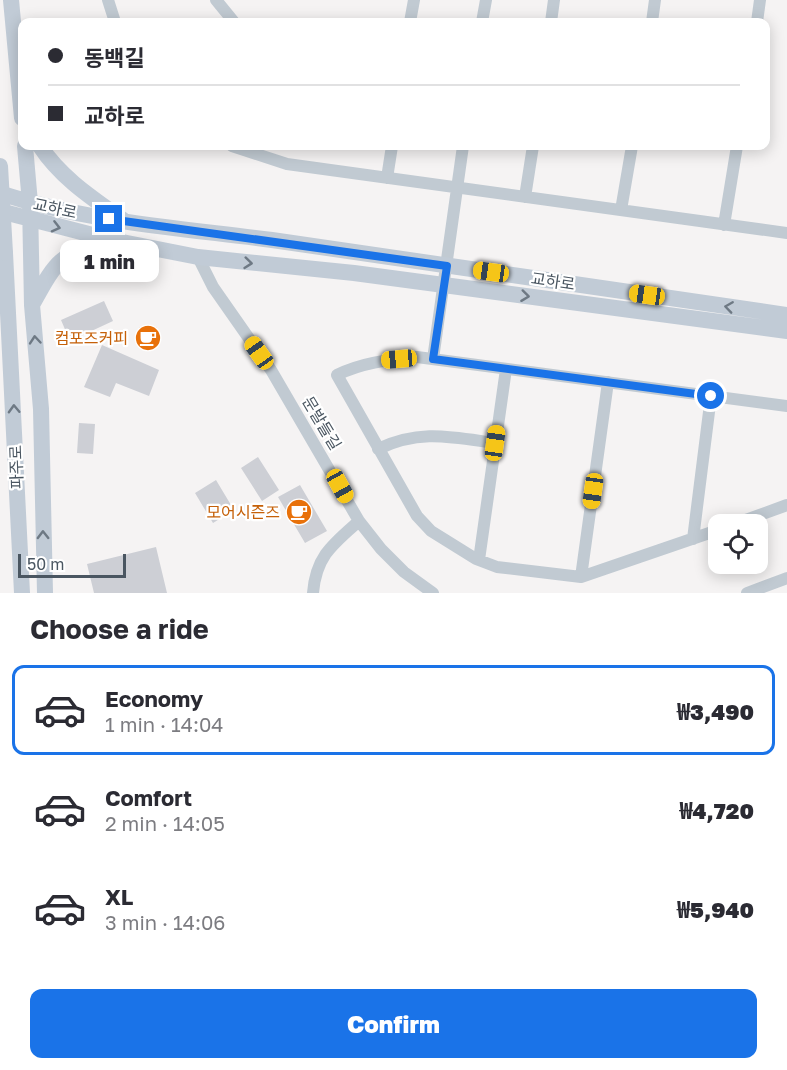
<!DOCTYPE html>
<html lang="en">
<head>
<meta charset="utf-8">
<style>
	body { margin:0; font-family:"Golos Text","Noto Sans KR",sans-serif; background:#f2f2f3; color:#2b2b33; height:100vh; display:flex; flex-direction:column; font-size:22px; white-space:nowrap }
	* { box-sizing:border-box; margin:0 }
	p { font-size:20px; color:#7c7c81 }
	.icon { flex:none; width:33px; height:33px; fill:none; stroke:currentColor; stroke-width:2; stroke-linecap:round; stroke-linejoin:round }
	.map { position:relative; height:593px; overflow:hidden }
	.drawer { display:flex; flex-direction:column; background:#fff; flex:1 }
	.drawer>* { flex:none }
	.guide { position:absolute; left:18px; top:18px; width:752px; height:132px; border-radius:12px; box-shadow:0 3px 15px #0003; display:grid; align-content:center; height:132px; padding:0 30px; background:#fff }
	.controls { position:absolute; left:708px; top:514px; display:grid; gap:12px }
	.controls a { display:grid; place-items:center; width:60px; height:60px; border-radius:12px; background:#fff; box-shadow:0 3px 15px #0003; font-size:30px }
	.scale { position:absolute; left:18px; bottom:15px; width:108px; box-sizing:border-box; padding-left:6px; border:3px solid #4a5661; border-top:0; font-size:16px; line-height:21px; white-space:nowrap; color:#4a5661; -webkit-text-stroke:4px #fff; paint-order:stroke }
	.end { position:absolute; width:27px; height:27px; margin:-14px; border:8px solid #1a73e8; background:#fff; box-shadow:0 0 0 3px #fff }
	.from { border-radius:50% }
	.bubble { position:absolute; height:42px; border-radius:12px; background:#fff; box-shadow:0 3px 15px #0003; font-size:20px; font-weight:800; line-height:42px; text-align:center }
	.car { position:absolute; width:18px; height:36px; margin:-18px -9px; border-radius:8px; box-shadow:0 0 4px 2px #0007; background:linear-gradient(#f5c518 24%,#345 0 40%,#f5c518 0 76%,#345 0 86%,#f5c518 0) }
	.guide b { display:flex; align-items:center; gap:21px; height:57px; font-size:22px }
	.guide b+b { border-top:2px solid #e1e1e2 }
	.guide i { width:15px; height:15px; background:#2b2b33 }
	ul { padding:0; list-style:none }
	li { display:flex; align-items:center; gap:18px; height:90px; margin:0 12px 9px; padding:0 18px; border:3px solid transparent; border-radius:12px }
	li div { flex:1 }
	li b { display:block; font-size:22px }
	li em { font-style:normal; font-weight:800 }
	li.on { border-color:#1a73e8 }
	li>.icon { width:54px; height:54px; stroke-width:1.5 }
	h2 { padding:0 30px; font-size:27px; line-height:72px }
	.action { display:flex; gap:12px; margin-top:auto; padding:12px 30px }
	.action a { flex:1; height:69px; border-radius:12px; background:#1a73e8; color:#fff; font-size:24px; font-weight:800; line-height:69px; text-align:center }
	.map>svg:first-child { display:block }
</style>
</head>
<body>
<div class="map">
<svg width="787" height="593" viewBox="0 0 787 593">
	<rect width="100%" height="100%" fill="#f5f3f3"/>
	<!-- building -->
	<path fill="#cdcfd5" d="M 104,301 L 113,321 L 70,341 L 61,320 Z
		M 102,345 L 159,370 L 149,396 L 116,383 L 110,397 L 84,387 Z
		M 79,423 L 95,424 L 93,454 L 77,453 Z
		M 258,457 L 279,490 L 262,501 L 241,468 Z
		M 216,480 L 234,510 L 213,523 L 195,493 Z
		M 300,485 L 327,531 L 305,543 L 278,497 Z
		M 156,547 L 167,593 L 94,593 L 87,564 Z"/>
	<g fill="none" stroke-linecap="round" stroke-linejoin="round">
		<!-- street -->
		<path stroke="#c1cad2" stroke-width="12" d="M 108,0 L 115,22
			M 216,0 L 234,22
			M 410,22 L 414,0
			M 482,22 L 486,0
			M 551,22 L 554,0
			M 652,22 L 655,0
			M 757,22 L 760,0
			M 232,146 L 287,164 L 787,233
			M 387,178 L 392,146
			M 525,197 L 533,146
			M 621,210 L 632,146
			M 724,225 L 737,146
			M 198,257 L 213,287 L 271,370 L 359,521 L 381,549 L 404,572 L 433,593
			M 433,359 L 463,146
			M 378,449 C 420,429 451,437 495,443
			M 732,525 L 787,505
			M 718,530 L 581,577 L 497,567 L 476,559 L 431,531 L 417,516 L 337,375 C 364,362 389,360 417,357 L 787,406
			M 693,539 L 711,396
			M 479,560 L 506,369
			M 581,577 L 608,382
			M 313,593 C 316,556 333,544 359,521
			M 747,593 L 787,578"/>
		<!-- secondary -->
		<path stroke="#c1cbd6" stroke-width="16" d="M 11,0 L 22,118
			M 25,146 L 30,203 L 32,305 L 41,409 L 45,593
			M 40,146 C 61,178 92,198 123,220
			M 0,193 C 88,222 180,228 272,240 C 444,264 615,291 787,315
			M 0,211 L 112,240 L 198,257 L 354,273 L 787,331
			M 5,253 L 22,593
			M 32,305 C 59,256 59,256 112,240"/>
		<!-- secondary-bridge -->
		<path stroke="#c1cbd6" stroke-width="16" d="M 0,166 L 5,253"/>
	</g>
	<!-- one-way arrows -->
	<defs><path id="oneway-chevron" d="M-2-3.5L2.5 0L-2 3.5" fill="none" stroke-width="1.6" stroke-linecap="round" stroke-linejoin="round" transform="scale(1.5)"/></defs>
	<g stroke="#6e7984">
		<use href="#oneway-chevron" transform="translate(56 227) rotate(14)"/>
		<use href="#oneway-chevron" transform="translate(248 263) rotate(6)"/>
		<use href="#oneway-chevron" transform="translate(525 296) rotate(7)"/>
		<use href="#oneway-chevron" transform="translate(729 307) rotate(-172)"/>
		<use href="#oneway-chevron" transform="translate(35 340) rotate(-95)"/>
		<use href="#oneway-chevron" transform="translate(14 409) rotate(-92)"/>
		<use href="#oneway-chevron" transform="translate(43 535) rotate(-91)"/>
	</g>
	<g fill="none" stroke-linecap="round" stroke-linejoin="round">
		<!-- route -->
		<path stroke="#1a73e8" stroke-width="8" d="M 109,219 L 447,266 L 433,359 L 711,396"/>
	</g>
	<!-- icons -->
	<defs>
		<g id="cafe-disc" transform="scale(1.35)"><circle r="9.5" fill="#e8710a" stroke="#fff"/><path d="M-5.5-4.5H6V0H3Q3 3.5 0 3.5H-2.5Q-5.5 3.5-5.5 0ZM3-3.2v2h1.7v-2ZM-6 4.5H4V6H-6Z" fill="#fff"/></g>
	</defs>
	<g fill-rule="evenodd">
		<use href="#cafe-disc" x="148" y="338"/>
		<use href="#cafe-disc" x="299" y="512"/>
	</g>
	<g text-anchor="middle" dominant-baseline="central" stroke-width="4.5" stroke-linejoin="round" paint-order="stroke">
		<!-- street labels -->
		<g font-size="16" fill="#4a5661" stroke="#fff">
			<text transform="translate(55 208) rotate(12)">교하로</text>
			<text transform="translate(553 281) rotate(8)">교하로</text>
			<text transform="translate(322 423) rotate(59)">문발들길</text>
			<text transform="translate(16 467) rotate(-92)">파주로</text>
		</g>
		<!-- food labels -->
		<g font-size="16" fill="#c56008" stroke="#fff" text-anchor="end">
			<text x="128" y="338">컴포즈커피</text>
			<text x="280" y="512">모어시즌즈</text>
		</g>
	</g>
</svg>
<div class="controls">
<a><svg class="icon" aria-label="locate" viewBox="0 0 24 24"><circle cx="12" cy="12" r="6"/><path d="M12 2v4M12 18v4M2 12h4M18 12h4"/></svg></a>
</div>
<div class="scale">50 m</div>
<i class="end from" style="left:711px;top:396px"></i>
<i class="end" style="left:109px;top:219px"></i>
<div class="bubble" style="left:60px;top:240px;width:99px">1 min</div>
<i class="car" style="left:491px;top:272px;rotate:278deg"></i>
<i class="car" style="left:647px;top:295px;rotate:278deg"></i>
<i class="car" style="left:259px;top:353px;rotate:325deg"></i>
<i class="car" style="left:399px;top:359px;rotate:265deg"></i>
<i class="car" style="left:495px;top:443px;rotate:8deg"></i>
<i class="car" style="left:340px;top:486px;rotate:151deg"></i>
<i class="car" style="left:593px;top:491px;rotate:188deg"></i>
<div class="guide">
<b><i class="from"></i>동백길</b>
<b><i></i>교하로</b>
</div>
</div>
<section class="drawer">
<h2>Choose a ride</h2>
<ul>
<li class="on"><svg class="icon" aria-label="car" viewBox="0 0 24 24"><path d="M5 17H2v-5l4-1 3-4h7l3 4 3 1v5h-3M9 17h6M6 11h13"/><circle cx="7" cy="17" r="2"/><circle cx="17" cy="17" r="2"/></svg><div><b>Economy</b><p>1 min · 14:04</p></div><em>₩3,490</em></li>
<li><svg class="icon" aria-label="car" viewBox="0 0 24 24"><path d="M5 17H2v-5l4-1 3-4h7l3 4 3 1v5h-3M9 17h6M6 11h13"/><circle cx="7" cy="17" r="2"/><circle cx="17" cy="17" r="2"/></svg><div><b>Comfort</b><p>2 min · 14:05</p></div><em>₩4,720</em></li>
<li><svg class="icon" aria-label="car" viewBox="0 0 24 24"><path d="M5 17H2v-5l4-1 3-4h7l3 4 3 1v5h-3M9 17h6M6 11h13"/><circle cx="7" cy="17" r="2"/><circle cx="17" cy="17" r="2"/></svg><div><b>XL</b><p>3 min · 14:06</p></div><em>₩5,940</em></li>
</ul>
<div class="action"><a>Confirm</a></div>
</section>
</body>
</html>
